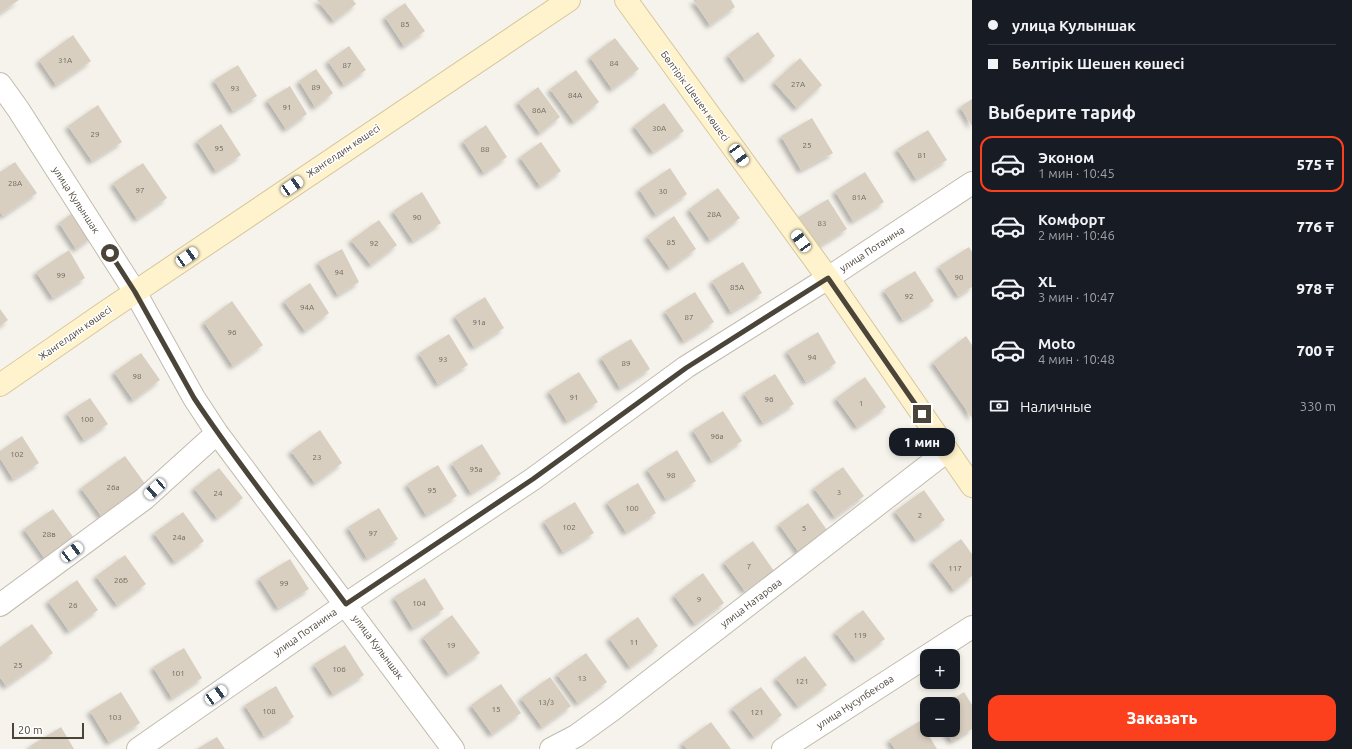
<!DOCTYPE html>
<html lang="ru">
<head>
<meta charset="utf-8">
<style>
	body { margin:0; font-family:Ubuntu,sans-serif; background:#20242c; color:#f1f3f6; height:100vh; display:flex; flex-direction:column; font-size:15px; white-space:nowrap }
	* { box-sizing:border-box; margin:0 }
	p { font-size:13px; color:#9ea1a6 }
	.icon { flex:none; width:22px; height:22px; fill:none; stroke:currentColor; stroke-width:2; stroke-linecap:round; stroke-linejoin:round }
	.map { position:relative; flex:1; overflow:hidden }
	.sheet { display:flex; flex-direction:column; background:#171b24; width:380px }
	.sheet>* { flex:none }
	.top-card { display:grid; align-content:center; height:88px; padding:0 16px; background:#171b24 }
	.controls { position:absolute; left:920px; top:649px; display:grid; gap:8px }
	.controls a { display:grid; place-items:center; width:40px; height:40px; border-radius:8px; background:#171b24; box-shadow:0 2px 6px #0003; font-size:20px }
	.scale { position:absolute; left:12px; bottom:10px; width:72px; box-sizing:border-box; padding-left:4px; border:2px solid #4b4439; border-top:0; font-size:11px; line-height:14px; white-space:nowrap; color:#4b4439; -webkit-text-stroke:3px #fff; paint-order:stroke }
	.end { position:absolute; width:18px; height:18px; margin:-9px; border:5px solid #4b4439; background:#fff; box-shadow:0 0 0 2px #fff }
	.from { border-radius:50% }
	.bubble { position:absolute; height:28px; border-radius:12px; background:#171b24; box-shadow:0 2px 6px #0003; font-size:13px; font-weight:800; line-height:28px; text-align:center }
	.car { position:absolute; width:12px; height:24px; margin:-12px -6px; border-radius:5px; box-shadow:0 0 3px 1px #0007; background:linear-gradient(#fff 24%,#345 0 40%,#fff 0 76%,#345 0 86%,#fff 0) }
	.top-card b { display:flex; align-items:center; gap:14px; height:38px; font-size:15px }
	.top-card b+b { border-top:1px solid #363941 }
	.top-card i { width:10px; height:10px; background:#f1f3f6 }
	ul { padding:0; list-style:none }
	li { display:flex; align-items:center; gap:12px; height:56px; margin:0 8px 6px; padding:0 8px; border:2px solid transparent; border-radius:12px }
	li div { flex:1 }
	li b { display:block; font-size:15px }
	li em { font-style:normal; font-weight:800 }
	li.selected { border-color:#fc3f1d }
	li>.icon { width:36px; height:36px; stroke-width:1.5 }
	h2 { padding:0 16px; font-size:18px; line-height:48px }
	.pay { display:flex; align-items:center; gap:10px; height:44px; padding:0 16px; font-size:15px }
	.pay p { margin-inline-start:auto }
	.cta { display:flex; gap:8px; margin-top:auto; padding:8px 16px }
	.cta a { flex:1; height:46px; border-radius:12px; background:#fc3f1d; color:#fff; font-size:16px; font-weight:800; line-height:46px; text-align:center }
	main { display:flex; flex:1; min-height:0 }
	.map>svg:first-child { display:block }
</style>
</head>
<body>
<main>
<div class="map">
<svg width="972" height="749" viewBox="0 0 972 749">
	<defs>
		<filter id="shadow"><feDropShadow dx="-3.5" dy="3.5" stdDeviation="2" flood-color="#0004"/></filter>
	</defs>
	<rect width="100%" height="100%" fill="#f6f3ec"/>
	<!-- building -->
	<path fill="#d8cfc1" filter="url(#shadow)" d="M 0,0 L 19,0 L 0,13 Z
		M 317,0 L 353,0 L 356,4 L 334,21 Z
		M 693,0 L 731,0 L 735,7 L 710,25 Z
		M 405,3 L 425,31 L 404,46 L 385,17 Z
		M 758,32 L 775,56 L 745,80 L 728,55 Z
		M 73,35 L 91,61 L 56,85 L 39,60 Z
		M 615,38 L 639,69 L 612,89 L 590,57 Z
		M 349,46 L 366,70 L 344,85 L 328,61 Z
		M 800,58 L 822,85 L 797,108 L 774,82 Z
		M 238,65 L 257,96 L 233,111 L 214,80 Z
		M 316,69 L 333,93 L 315,107 L 299,81 Z
		M 576,70 L 599,102 L 574,122 L 550,89 Z
		M 290,86 L 307,114 L 286,129 L 267,100 Z
		M 538,87 L 560,117 L 540,133 L 518,102 Z
		M 972,99 L 972,126 L 960,107 Z
		M 664,103 L 684,131 L 653,152 L 634,126 Z
		M 98,105 L 122,142 L 92,161 L 68,126 Z
		M 812,118 L 833,153 L 801,170 L 781,136 Z
		M 221,124 L 241,155 L 216,171 L 197,141 Z
		M 486,125 L 507,157 L 484,173 L 463,141 Z
		M 928,130 L 947,160 L 916,179 L 897,149 Z
		M 541,142 L 561,171 L 540,186 L 520,157 Z
		M 15,162 L 37,193 L 3,216 L 0,212 L 0,172 Z
		M 143,163 L 167,198 L 137,219 L 113,183 Z
		M 670,168 L 687,194 L 656,215 L 639,189 Z
		M 865,172 L 884,202 L 853,221 L 835,191 Z
		M 718,188 L 740,218 L 710,240 L 689,209 Z
		M 422,192 L 441,223 L 413,241 L 393,211 Z
		M 828,199 L 847,229 L 816,248 L 797,218 Z
		M 75,211 L 92,237 L 76,249 L 59,223 Z
		M 674,216 L 696,249 L 670,268 L 647,236 Z
		M 379,220 L 397,245 L 371,265 L 351,240 Z
		M 969,247 L 972,252 L 972,287 L 958,296 L 939,266 Z
		M 342,249 L 359,282 L 338,295 L 318,262 Z
		M 69,250 L 85,278 L 53,298 L 36,272 Z
		M 743,262 L 762,293 L 731,312 L 712,281 Z
		M 915,271 L 934,301 L 903,320 L 884,290 Z
		M 310,283 L 329,313 L 305,331 L 284,301 Z
		M 695,292 L 714,322 L 684,341 L 665,311 Z
		M 485,297 L 504,328 L 474,347 L 455,316 Z
		M 232,301 L 263,345 L 233,366 L 204,322 Z
		M 0,309 L 8,320 L 0,326 Z
		M 818,332 L 836,363 L 806,382 L 787,351 Z
		M 449,334 L 468,365 L 438,384 L 419,353 Z
		M 966,336 L 972,345 L 972,418 L 933,362 Z
		M 631,339 L 650,369 L 620,388 L 601,357 Z
		M 141,353 L 160,380 L 133,400 L 114,372 Z
		M 579,372 L 598,402 L 567,421 L 549,391 Z
		M 775,374 L 794,404 L 763,423 L 744,393 Z
		M 865,377 L 886,407 L 857,427 L 836,398 Z
		M 90,398 L 108,424 L 84,440 L 67,413 Z
		M 723,411 L 742,441 L 712,461 L 693,430 Z
		M 320,430 L 342,463 L 315,483 L 291,451 Z
		M 22,436 L 39,463 L 13,479 L 0,458 L 0,451 Z
		M 482,444 L 501,474 L 471,493 L 452,463 Z
		M 677,450 L 696,481 L 666,499 L 647,469 Z
		M 125,456 L 146,485 L 102,517 L 81,488 Z
		M 438,465 L 457,496 L 426,515 L 407,484 Z
		M 843,467 L 864,496 L 835,517 L 814,488 Z
		M 219,468 L 243,498 L 217,518 L 194,488 Z
		M 638,483 L 656,513 L 626,532 L 607,502 Z
		M 924,490 L 945,520 L 916,540 L 895,511 Z
		M 575,502 L 594,533 L 563,552 L 544,521 Z
		M 808,503 L 829,533 L 800,554 L 779,524 Z
		M 379,508 L 398,539 L 367,558 L 348,527 Z
		M 53,509 L 74,538 L 45,559 L 24,529 Z
		M 183,512 L 204,541 L 175,562 L 154,533 Z
		M 961,539 L 972,554 L 972,576 L 954,590 L 932,561 Z
		M 753,541 L 774,571 L 745,591 L 724,562 Z
		M 125,555 L 146,584 L 117,605 L 96,576 Z
		M 290,559 L 309,589 L 278,608 L 259,578 Z
		M 703,573 L 724,603 L 695,624 L 674,595 Z
		M 425,578 L 444,609 L 413,628 L 394,597 Z
		M 77,580 L 98,610 L 69,631 L 48,601 Z
		M 863,610 L 885,639 L 856,660 L 835,632 Z
		M 452,615 L 480,653 L 449,674 L 423,637 Z
		M 638,617 L 658,646 L 630,667 L 609,638 Z
		M 32,624 L 53,653 L 6,686 L 0,677 L 0,647 Z
		M 345,645 L 364,675 L 333,694 L 314,664 Z
		M 184,648 L 202,678 L 172,698 L 153,667 Z
		M 586,653 L 607,682 L 578,703 L 557,674 Z
		M 805,656 L 827,685 L 798,706 L 776,678 Z
		M 550,677 L 571,706 L 542,727 L 521,698 Z
		M 501,684 L 521,713 L 492,734 L 471,705 Z
		M 276,686 L 294,717 L 264,736 L 245,705 Z
		M 761,687 L 782,715 L 754,737 L 732,708 Z
		M 121,692 L 140,723 L 109,742 L 90,711 Z
		M 964,692 L 972,705 L 972,729 L 952,741 L 945,730 L 953,730 L 953,704 L 945,704 Z
		M 920,721 L 937,749 L 895,749 L 889,740 Z
		M 711,722 L 731,749 L 687,749 L 682,743 Z
		M 61,727 L 74,749 L 32,749 L 30,746 Z
		M 217,737 L 225,749 L 197,749 Z"/>
	<g fill="none" stroke-linecap="round" stroke-linejoin="round">
		<!-- street casing -->
		<g stroke="#c2bbae" stroke-width="24">
			<path id="street" d="M 0,84 L 18,109 L 135,292 L 194,398 L 217,433 L 453,749
				M 0,605 L 144,499 L 217,433
				M 927,656 L 972,627
				M 138,749 L 346,604 L 533,479 L 686,367 L 828,278 L 972,183
				M 551,749 L 576,736 L 612,710 L 947,451
				M 783,749 L 927,656"/>
		</g>
		<!-- secondary casing -->
		<g stroke="#d6c79b" stroke-width="24">
			<path id="secondary" d="M 626,0 L 828,278 L 972,486
				M 0,385 L 104,313 L 569,0"/>
		</g>
		<!-- street -->
		<use href="#street" stroke="#fff" stroke-width="22"/>
		<!-- secondary -->
		<use href="#secondary" stroke="#fff3cd" stroke-width="22"/>
	</g>
	<g fill="none" stroke-linecap="round" stroke-linejoin="round">
		<!-- route -->
		<path stroke="#4b4439" stroke-width="5" d="M 110,253 L 135,292 L 194,398 C 241,469 295,535 346,604 L 533,479 L 686,368 L 828,278 L 922,414"/>
	</g>
	<g text-anchor="middle" dominant-baseline="central" stroke-width="3" stroke-linejoin="round" paint-order="stroke">
		<!-- number labels -->
		<g font-size="8" fill="#6e675b">
			<text x="405" y="24">85</text>
			<text x="65" y="60">31А</text>
			<text x="614" y="63">84</text>
			<text x="347" y="65">87</text>
			<text x="798" y="84">27А</text>
			<text x="316" y="87">89</text>
			<text x="235" y="88">93</text>
			<text x="575" y="95">84А</text>
			<text x="287" y="107">91</text>
			<text x="539" y="110">86А</text>
			<text x="659" y="128">30А</text>
			<text x="95" y="134">29</text>
			<text x="807" y="145">25</text>
			<text x="219" y="148">95</text>
			<text x="485" y="149">88</text>
			<text x="922" y="155">81</text>
			<text x="15" y="183">28А</text>
			<text x="140" y="190">97</text>
			<text x="663" y="191">30</text>
			<text x="859" y="197">81А</text>
			<text x="714" y="214">28А</text>
			<text x="417" y="217">90</text>
			<text x="822" y="223">83</text>
			<text x="671" y="242">85</text>
			<text x="374" y="243">92</text>
			<text x="339" y="272">94</text>
			<text x="61" y="275">99</text>
			<text x="959" y="277">90</text>
			<text x="737" y="287">85А</text>
			<text x="909" y="296">92</text>
			<text x="307" y="307">94А</text>
			<text x="689" y="317">87</text>
			<text x="479" y="322">91а</text>
			<text x="232" y="332">96</text>
			<text x="812" y="357">94</text>
			<text x="443" y="359">93</text>
			<text x="626" y="363">89</text>
			<text x="137" y="376">98</text>
			<text x="574" y="397">91</text>
			<text x="769" y="399">96</text>
			<text x="861" y="403">1</text>
			<text x="87" y="419">100</text>
			<text x="717" y="436">96а</text>
			<text x="17" y="454">102</text>
			<text x="317" y="457">23</text>
			<text x="476" y="469">95а</text>
			<text x="671" y="475">98</text>
			<text x="113" y="487">26а</text>
			<text x="432" y="490">95</text>
			<text x="839" y="492">3</text>
			<text x="218" y="493">24</text>
			<text x="632" y="508">100</text>
			<text x="920" y="515">2</text>
			<text x="569" y="527">102</text>
			<text x="804" y="528">5</text>
			<text x="373" y="533">97</text>
			<text x="49" y="534">28в</text>
			<text x="179" y="537">24а</text>
			<text x="749" y="566">7</text>
			<text x="955" y="568">117</text>
			<text x="121" y="580">26Б</text>
			<text x="284" y="583">99</text>
			<text x="699" y="599">9</text>
			<text x="419" y="603">104</text>
			<text x="73" y="605">26</text>
			<text x="860" y="635">119</text>
			<text x="634" y="642">11</text>
			<text x="451" y="645">19</text>
			<text x="18" y="665">25</text>
			<text x="339" y="669">106</text>
			<text x="178" y="673">101</text>
			<text x="582" y="678">13</text>
			<text x="802" y="681">121</text>
			<text x="546" y="702">13/3</text>
			<text x="496" y="709">15</text>
			<text x="269" y="711">108</text>
			<text x="757" y="712">121</text>
			<text x="115" y="717">103</text>
		</g>
		<!-- street labels -->
		<g font-size="10" fill="#4b4439" stroke="#fff">
			<text transform="translate(695 96) rotate(54)">Бөлтірік Шешен көшесі</text>
			<text transform="translate(343 151) rotate(-34)">Жангелдин көшесі</text>
			<text transform="translate(76 200) rotate(57)">улица Кулыншак</text>
			<text transform="translate(872 249) rotate(-33)">улица Потанина</text>
			<text transform="translate(75 333) rotate(-35)">Жангелдин көшесі</text>
			<text transform="translate(751 603) rotate(-37)">улица Натарова</text>
			<text transform="translate(305 632) rotate(-35)">улица Потанина</text>
			<text transform="translate(378 647) rotate(53)">улица Кулыншак</text>
			<text transform="translate(855 702) rotate(-33)">улица Нусупбекова</text>
		</g>
	</g>
</svg>
<div class="controls">
<a>+</a>
<a>−</a>
</div>
<div class="scale">20 m</div>
<i class="end from" style="left:110px;top:253px"></i>
<i class="end" style="left:922px;top:414px"></i>
<div class="bubble" style="left:889px;top:428px;width:66px">1 мин</div>
<i class="car" style="left:739px;top:155px;rotate:144deg"></i>
<i class="car" style="left:292px;top:186px;rotate:56deg"></i>
<i class="car" style="left:801px;top:241px;rotate:324deg"></i>
<i class="car" style="left:187px;top:257px;rotate:56deg"></i>
<i class="car" style="left:155px;top:489px;rotate:228deg"></i>
<i class="car" style="left:72px;top:552px;rotate:53deg"></i>
<i class="car" style="left:216px;top:695px;rotate:55deg"></i>
</div>
<section class="sheet">
<div class="top-card">
<b><i class="from"></i>улица Кулыншак</b>
<b><i></i>Бөлтірік Шешен көшесі</b>
</div>
<h2>Выберите тариф</h2>
<ul>
<li class="selected"><svg class="icon" aria-label="car" viewBox="0 0 24 24"><path d="M5 17H2v-5l4-1 3-4h7l3 4 3 1v5h-3M9 17h6M6 11h13"/><circle cx="7" cy="17" r="2"/><circle cx="17" cy="17" r="2"/></svg><div><b>Эконом</b><p>1 мин · 10:45</p></div><em>575 ₸</em></li>
<li><svg class="icon" aria-label="car" viewBox="0 0 24 24"><path d="M5 17H2v-5l4-1 3-4h7l3 4 3 1v5h-3M9 17h6M6 11h13"/><circle cx="7" cy="17" r="2"/><circle cx="17" cy="17" r="2"/></svg><div><b>Комфорт</b><p>2 мин · 10:46</p></div><em>776 ₸</em></li>
<li><svg class="icon" aria-label="car" viewBox="0 0 24 24"><path d="M5 17H2v-5l4-1 3-4h7l3 4 3 1v5h-3M9 17h6M6 11h13"/><circle cx="7" cy="17" r="2"/><circle cx="17" cy="17" r="2"/></svg><div><b>XL</b><p>3 мин · 10:47</p></div><em>978 ₸</em></li>
<li><svg class="icon" aria-label="car" viewBox="0 0 24 24"><path d="M5 17H2v-5l4-1 3-4h7l3 4 3 1v5h-3M9 17h6M6 11h13"/><circle cx="7" cy="17" r="2"/><circle cx="17" cy="17" r="2"/></svg><div><b>Moto</b><p>4 мин · 10:48</p></div><em>700 ₸</em></li>
</ul>
<div class="pay"><svg class="icon" aria-label="cash" viewBox="0 0 24 24"><path d="M3 7h18v10H3z"/><circle cx="12" cy="12" r="2"/></svg>Наличные<p>330 m</p></div>
<div class="cta"><a>Заказать</a></div>
</section>
</main>
</body>
</html>
